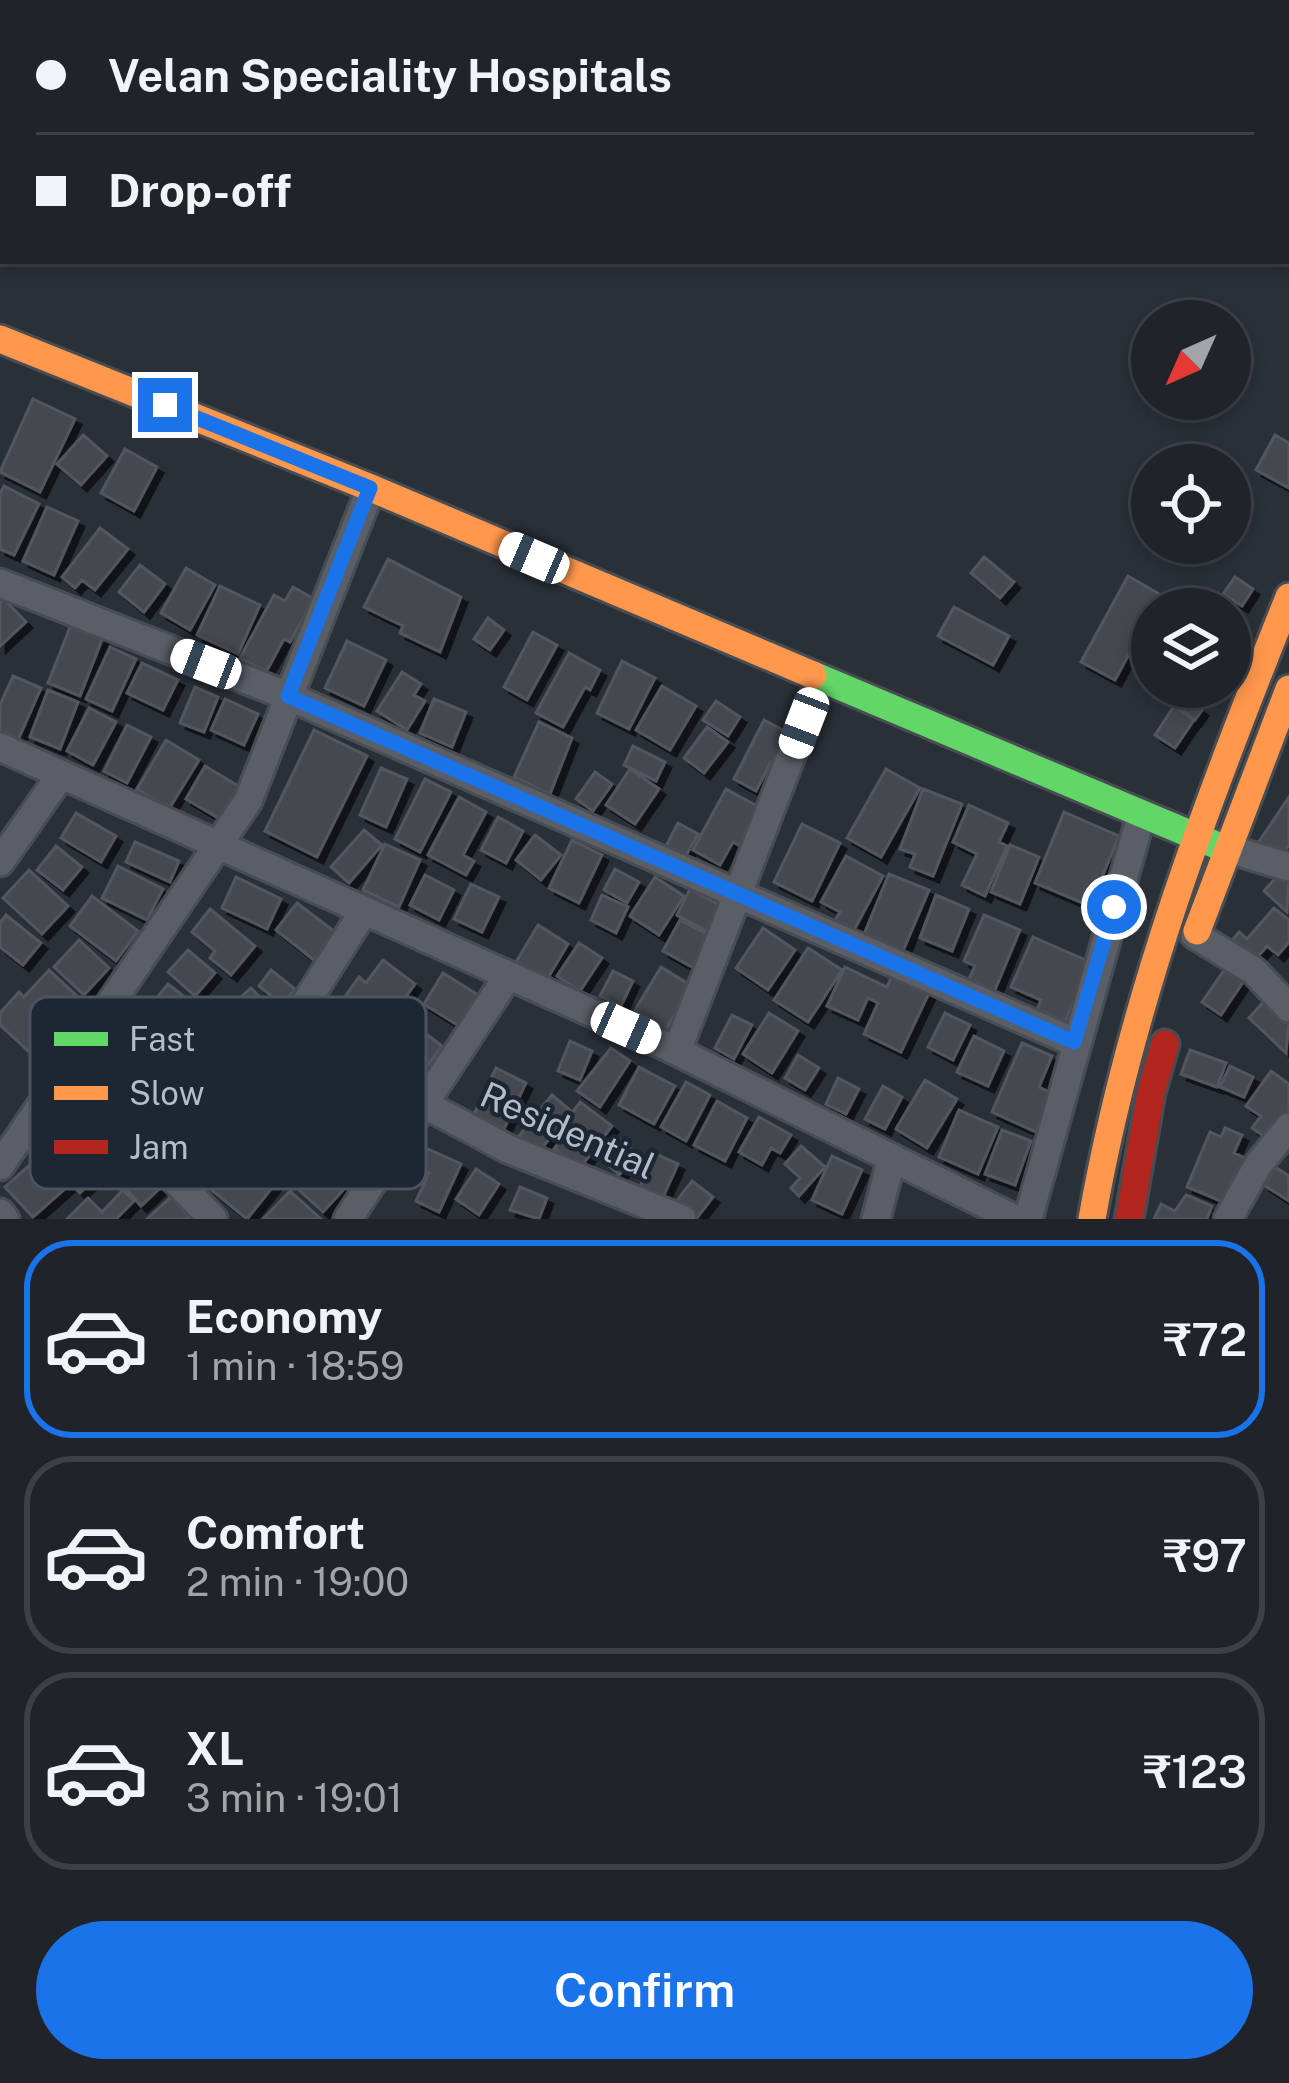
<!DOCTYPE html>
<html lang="en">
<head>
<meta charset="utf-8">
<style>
	body { margin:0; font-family:"Public Sans",sans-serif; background:#282c32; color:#f1f3f6; height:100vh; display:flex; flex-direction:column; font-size:45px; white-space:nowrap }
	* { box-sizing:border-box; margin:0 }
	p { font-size:39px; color:#a2a4a8 }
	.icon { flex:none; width:66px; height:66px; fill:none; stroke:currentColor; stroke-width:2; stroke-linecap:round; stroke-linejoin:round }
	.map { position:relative; height:1219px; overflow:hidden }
	.panel { display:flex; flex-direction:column; background:#20242a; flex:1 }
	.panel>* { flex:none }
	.hud { position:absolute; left:0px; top:0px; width:1290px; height:264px; box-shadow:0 6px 18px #0003,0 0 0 3px #3d4147; display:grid; align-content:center; height:264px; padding:0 36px; background:#20242a }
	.needle { width:78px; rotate:225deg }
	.controls { position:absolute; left:1131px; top:300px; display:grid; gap:24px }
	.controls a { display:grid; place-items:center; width:120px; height:120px; border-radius:50%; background:#20242a; box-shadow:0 6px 18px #0003,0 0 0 3px #3d4147; font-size:60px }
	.end { position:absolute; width:54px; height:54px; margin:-27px; border:15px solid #1a73e8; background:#fff; box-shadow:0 0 0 6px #fff }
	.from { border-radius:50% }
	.car { position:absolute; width:36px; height:72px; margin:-36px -18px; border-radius:15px; box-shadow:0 0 9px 3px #0007; background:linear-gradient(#fff 24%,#345 0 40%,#fff 0 76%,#345 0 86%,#fff 0) }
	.hud b { display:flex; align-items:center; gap:42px; height:114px; font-size:45px }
	.hud b+b { border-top:3px solid #3d4147 }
	.hud i { width:30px; height:30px; background:#f1f3f6 }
	ul { padding:21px 0 0; list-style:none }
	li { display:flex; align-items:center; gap:36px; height:198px; margin:0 24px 18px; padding:0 12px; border:6px solid #3d4147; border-radius:48px }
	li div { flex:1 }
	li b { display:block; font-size:45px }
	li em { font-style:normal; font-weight:600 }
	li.on { border-color:#1a73e8 }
	li>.icon { width:108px; height:108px; stroke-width:1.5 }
	.cta { display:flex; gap:24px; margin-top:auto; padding:24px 36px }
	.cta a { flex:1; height:138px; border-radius:72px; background:#1a73e8; color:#fff; font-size:48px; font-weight:600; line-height:138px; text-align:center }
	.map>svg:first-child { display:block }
</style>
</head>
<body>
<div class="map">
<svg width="1289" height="1219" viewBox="0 0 1289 1219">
	<defs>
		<filter id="shadow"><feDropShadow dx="6" dy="6" stdDeviation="0" flood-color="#0009"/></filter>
	</defs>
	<rect width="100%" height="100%" fill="#2a3038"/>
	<!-- building -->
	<path fill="#444950" stroke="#52575f" stroke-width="3" filter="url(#shadow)" d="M 33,399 L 75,419 L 40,492 L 0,472 Z
		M 83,435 L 107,456 L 81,485 L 57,464 Z
		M 1275,435 L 1289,443 L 1289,488 L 1256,470 Z
		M 125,449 L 157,467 L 134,511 L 101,493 Z
		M 4,486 L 39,504 L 14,555 L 0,549 L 0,494 Z
		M 47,507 L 78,521 L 54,575 L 23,561 Z
		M 100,528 L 128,549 L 95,590 L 82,580 L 75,588 L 62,577 Z
		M 984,557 L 1014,582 L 1000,598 L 971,573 Z
		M 388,559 L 461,597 L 440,652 L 400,633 L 403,626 L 364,607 Z
		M 140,565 L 165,584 L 144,612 L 119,592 Z
		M 186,568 L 215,585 L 190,630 L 161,613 Z
		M 1128,576 L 1161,595 L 1115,680 L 1081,662 Z
		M 1235,577 L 1253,589 L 1242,606 L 1223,594 Z
		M 220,586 L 260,605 L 238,654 L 197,635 Z
		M 293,587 L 314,599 L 290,642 L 284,639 L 266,672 L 240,658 L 274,595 L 285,601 Z
		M 4,599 L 26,622 L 0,646 L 0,603 Z
		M 954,607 L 1009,636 L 993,665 L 938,636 Z
		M 488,618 L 504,630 L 490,650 L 474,639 Z
		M 71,625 L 103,637 L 80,696 L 48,683 Z
		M 533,632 L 557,645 L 527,700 L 504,687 Z
		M 347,641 L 386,660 L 364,706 L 325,688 Z
		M 110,647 L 136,659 L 112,711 L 86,699 Z
		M 569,653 L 600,670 L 590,690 L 585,687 L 563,727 L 536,713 Z
		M 622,661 L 655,678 L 629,729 L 597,713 Z
		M 142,663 L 178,680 L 163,710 L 127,693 Z
		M 402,672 L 421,684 L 414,695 L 425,701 L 407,730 L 377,711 Z
		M 13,676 L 41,688 L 18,740 L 0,732 L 0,705 Z
		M 662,686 L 696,706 L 670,750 L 636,730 Z
		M 195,687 L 218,697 L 204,732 L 180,723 Z
		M 1189,687 L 1208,687 L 1195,705 L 1202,710 L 1195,720 L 1176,706 Z
		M 48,690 L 78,702 L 60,749 L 30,737 Z
		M 225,699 L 258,714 L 244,745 L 211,730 Z
		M 434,699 L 466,712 L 452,747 L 420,733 Z
		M 716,701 L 740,717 L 728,736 L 703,720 Z
		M 1174,706 L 1194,720 L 1175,748 L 1155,735 Z
		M 89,708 L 116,722 L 93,765 L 67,751 Z
		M 764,720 L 794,736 L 779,766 L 771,762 L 756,791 L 734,779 Z
		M 539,722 L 572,738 L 550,794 L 514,777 Z
		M 127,725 L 151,737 L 127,783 L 104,771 Z
		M 707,727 L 728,742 L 704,773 L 684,758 Z
		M 314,730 L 367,756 L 317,857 L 265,831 Z
		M 166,740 L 199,760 L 169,809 L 137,789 Z
		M 633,746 L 665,762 L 656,781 L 624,765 Z
		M 205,766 L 240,787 L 220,819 L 186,799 Z
		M 381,768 L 407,779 L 386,827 L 360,815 Z
		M 630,769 L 659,789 L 635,824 L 606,805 Z
		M 886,769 L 920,788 L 881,857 L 847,838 Z
		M 595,772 L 612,784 L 593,811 L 576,799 Z
		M 425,779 L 451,792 L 420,852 L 395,839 Z
		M 726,789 L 766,811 L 746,849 L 733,842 L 720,865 L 693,850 Z
		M 923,789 L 962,804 L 933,876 L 910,867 L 915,854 L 900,849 Z
		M 459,797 L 486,812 L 463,855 L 474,861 L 466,875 L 428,855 Z
		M 1289,797 L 1289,845 L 1280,858 L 1258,843 Z
		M 969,805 L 1008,823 L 999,842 L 1007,846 L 985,896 L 962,885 L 977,854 L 953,842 Z
		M 1064,812 L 1119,836 L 1090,906 L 1035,883 Z
		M 76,813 L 116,836 L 101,862 L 61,838 Z
		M 498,817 L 523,831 L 506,863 L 481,850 Z
		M 678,823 L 698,834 L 684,859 L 665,848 Z
		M 802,824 L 840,843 L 812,901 L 774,882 Z
		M 364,830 L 382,845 L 349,883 L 331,867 Z
		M 535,835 L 561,855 L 541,880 L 516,860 Z
		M 572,840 L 602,855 L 579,903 L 549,888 Z
		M 135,842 L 179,861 L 170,882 L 126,862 Z
		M 385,844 L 420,860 L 399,907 L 363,890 Z
		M 1010,845 L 1039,857 L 1020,904 L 991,892 Z
		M 56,846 L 82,867 L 63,890 L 37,870 Z
		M 846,856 L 883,876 L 853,932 L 834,922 L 840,912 L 821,902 Z
		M 118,866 L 163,889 L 147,920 L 102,898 Z
		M 1285,868 L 1289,872 L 1287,912 L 1264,891 Z
		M 615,869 L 639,882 L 627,903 L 604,890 Z
		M 29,870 L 68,906 L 42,934 L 3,898 Z
		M 889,874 L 929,890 L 902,953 L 863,937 Z
		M 425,875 L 454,890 L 439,920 L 410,905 Z
		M 236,877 L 281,899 L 267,929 L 222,908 Z
		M 655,877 L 684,896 L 659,935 L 630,916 Z
		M 471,884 L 499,897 L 482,932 L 454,919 Z
		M 690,889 L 725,908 L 712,934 L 677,915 Z
		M 602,895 L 628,907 L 616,933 L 591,920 Z
		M 936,895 L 969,909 L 952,951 L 920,938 Z
		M 92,896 L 138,931 L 116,961 L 70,926 Z
		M 297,903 L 335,932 L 314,960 L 276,930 Z
		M 1274,908 L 1289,920 L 1289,942 L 1278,955 L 1267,946 L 1249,967 L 1226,948 L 1239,932 L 1247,939 Z
		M 210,909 L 255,946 L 231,975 L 210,958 L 215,951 L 192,932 Z
		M 6,915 L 41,943 L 23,965 L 0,947 L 0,923 Z
		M 984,915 L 1020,930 L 994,992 L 968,981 L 975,966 L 964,961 Z
		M 680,920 L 718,940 L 701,972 L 663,951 Z
		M 538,925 L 568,944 L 546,981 L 516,962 Z
		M 763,928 L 795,950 L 768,990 L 736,968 Z
		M 1033,937 L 1090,962 L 1065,1022 L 1037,1010 L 1041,1000 L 1011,987 Z
		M 79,940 L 109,968 L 84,995 L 54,967 Z
		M 579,943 L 602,958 L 580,991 L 557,976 Z
		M 808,948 L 842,970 L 808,1022 L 774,1000 Z
		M 188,950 L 215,973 L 195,996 L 168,972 Z
		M 383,960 L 415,984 L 376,1037 L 337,1008 L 359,977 L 366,983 Z
		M 661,967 L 692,986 L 666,1029 L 635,1010 Z
		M 845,967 L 887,987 L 892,976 L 929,993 L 901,1052 L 864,1034 L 878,1003 L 868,998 L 858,1020 L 827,1006 Z
		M 1225,969 L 1243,982 L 1221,1015 L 1202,1002 Z
		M 49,970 L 90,1008 L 40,1062 L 0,1025 L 0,1013 L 19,992 L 24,997 Z
		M 271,970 L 295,989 L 283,1005 L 259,986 Z
		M 613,971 L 633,981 L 621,1006 L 600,996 Z
		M 443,973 L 478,995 L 459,1026 L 424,1004 Z
		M 168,984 L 196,1006 L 174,1033 L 147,1010 Z
		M 251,988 L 276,1014 L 258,1030 L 233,1004 Z
		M 1267,998 L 1289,1019 L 1286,1053 L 1249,1018 Z
		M 769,1013 L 798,1031 L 772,1073 L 743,1054 Z
		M 945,1013 L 970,1025 L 953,1060 L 928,1047 Z
		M 732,1015 L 752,1025 L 734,1059 L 715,1048 Z
		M 417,1027 L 442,1046 L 425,1069 L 399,1050 Z
		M 974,1036 L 1004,1051 L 988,1086 L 957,1072 Z
		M 570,1041 L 592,1051 L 580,1080 L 558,1071 Z
		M 1022,1043 L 1052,1056 L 1039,1087 L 1053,1094 L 1036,1132 L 992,1112 Z
		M 611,1048 L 630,1061 L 600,1107 L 577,1091 Z
		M 1190,1050 L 1226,1063 L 1217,1087 L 1181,1074 Z
		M 798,1055 L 819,1068 L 805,1090 L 785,1078 Z
		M 1230,1066 L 1253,1077 L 1244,1097 L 1220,1087 Z
		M 639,1067 L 675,1086 L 654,1124 L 619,1105 Z
		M 496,1068 L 526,1083 L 504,1129 L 474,1114 Z
		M 1271,1071 L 1289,1084 L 1289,1119 L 1272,1142 L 1252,1128 L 1261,1116 L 1246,1106 Z
		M 838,1078 L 859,1089 L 846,1114 L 826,1104 Z
		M 925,1080 L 957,1099 L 927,1148 L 896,1129 Z
		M 686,1082 L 710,1095 L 686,1141 L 661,1127 Z
		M 883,1086 L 902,1097 L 885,1129 L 865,1119 Z
		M 552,1095 L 571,1111 L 539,1152 L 519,1136 Z
		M 717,1101 L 747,1118 L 725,1161 L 694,1145 Z
		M 580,1102 L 612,1126 L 580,1168 L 554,1149 L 567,1132 L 561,1128 Z
		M 90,1105 L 103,1119 L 95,1127 L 111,1144 L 87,1166 L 97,1177 L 80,1193 L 41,1152 Z
		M 959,1110 L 998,1127 L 978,1174 L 939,1157 Z
		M 759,1117 L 791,1135 L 780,1153 L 771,1148 L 762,1165 L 739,1152 Z
		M 343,1121 L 377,1153 L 323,1212 L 289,1181 Z
		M 1225,1128 L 1242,1135 L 1234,1153 L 1252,1161 L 1233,1206 L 1187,1187 L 1210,1132 L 1221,1137 Z
		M 1002,1130 L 1031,1141 L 1015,1185 L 985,1174 Z
		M 619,1138 L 638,1155 L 619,1175 L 600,1158 Z
		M 801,1146 L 825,1167 L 799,1196 L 791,1188 L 800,1178 L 785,1164 Z
		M 426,1148 L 461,1164 L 439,1212 L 416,1201 L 429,1173 L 417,1167 Z
		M 237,1153 L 275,1184 L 247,1219 L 209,1188 Z
		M 654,1153 L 678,1164 L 663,1197 L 640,1187 Z
		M 41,1155 L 68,1186 L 33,1217 L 5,1187 Z
		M 832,1156 L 862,1170 L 842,1214 L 812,1200 Z
		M 1275,1167 L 1289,1176 L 1289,1201 L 1264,1185 Z
		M 476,1169 L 499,1184 L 479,1215 L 456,1199 Z
		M 146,1173 L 160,1188 L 141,1206 L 127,1190 Z
		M 692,1181 L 713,1197 L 696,1219 L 675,1203 Z
		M 520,1187 L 547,1198 L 539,1219 L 510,1210 Z
		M 123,1190 L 134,1201 L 116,1219 L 67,1219 L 88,1198 L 102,1212 Z
		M 290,1191 L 321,1219 L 263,1219 Z
		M 1186,1195 L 1212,1206 L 1207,1219 L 1154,1219 L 1161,1204 L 1175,1211 Z
		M 172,1196 L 190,1219 L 147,1219 Z"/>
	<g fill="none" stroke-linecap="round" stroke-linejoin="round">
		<!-- street casing -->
		<g stroke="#484c53" stroke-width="33">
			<path id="street" d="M 990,3 L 994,0
				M 0,583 L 288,696 L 1074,1042
				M 0,747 L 666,1046 L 1015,1219
				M 1225,848 L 1289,867
				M 0,862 L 61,775
				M 1195,935 L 1254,971 L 1289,1008
				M 677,1051 L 820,681
				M 66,1067 L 213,1219
				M 426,1105 L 508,1149 L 682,1219
				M 0,1166 L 248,801 L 371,488
				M 174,1179 L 284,1037 L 364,911
				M 0,1213 L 5,1219
				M 348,1219 L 508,976
				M 876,1219 L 892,1158
				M 1028,1219 L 1141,816
				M 1228,1219 L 1258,1165 L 1289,1127"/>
		</g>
		<!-- fast casing -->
		<g stroke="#484c53" stroke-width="33">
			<path id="fast" d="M 813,675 L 1216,845"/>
		</g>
		<!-- slow casing -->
		<g stroke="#484c53" stroke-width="33">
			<path id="slow" d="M 0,339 L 371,488 L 813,675
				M 1197,931 L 1289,689
				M 1092,1219 C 1130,1002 1207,801 1289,597"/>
		</g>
		<!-- jam casing -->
		<g stroke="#484c53" stroke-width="33">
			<path id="jam" d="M 1129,1219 L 1151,1093 L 1165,1044"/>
		</g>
		<!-- street -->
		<use href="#street" stroke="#5a5e66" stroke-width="27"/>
		<!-- fast -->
		<use href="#fast" stroke="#63d668" stroke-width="27"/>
		<!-- slow -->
		<use href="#slow" stroke="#ff974d" stroke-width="27"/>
		<!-- jam -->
		<use href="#jam" stroke="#b3261e" stroke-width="27"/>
	</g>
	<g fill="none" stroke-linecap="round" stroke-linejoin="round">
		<!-- route -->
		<path stroke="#1a73e8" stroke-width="15" d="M 165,405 L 370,488 L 288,696 L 1074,1042 L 1114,907"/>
	</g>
	<g text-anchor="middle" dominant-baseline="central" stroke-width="9" stroke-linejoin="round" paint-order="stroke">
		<!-- street labels -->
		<g font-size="36" fill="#b4bcc9" stroke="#1d2633">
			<text transform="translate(568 1130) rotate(24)">Residential</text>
		</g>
	</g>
	<!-- legend -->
	<rect x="30" y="997" width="396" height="192" rx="18" fill="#1d2633" stroke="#4a5360" stroke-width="3"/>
	<rect x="54" y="1032" width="54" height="14" fill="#63d668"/>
	<rect x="54" y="1086" width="54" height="14" fill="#ff974d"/>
	<rect x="54" y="1140" width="54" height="14" fill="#b3261e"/>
	<g font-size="33" fill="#b4bcc9">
		<text x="129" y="1051">Fast</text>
		<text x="129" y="1105">Slow</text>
		<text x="129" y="1159">Jam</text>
	</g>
</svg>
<div class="controls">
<a><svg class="needle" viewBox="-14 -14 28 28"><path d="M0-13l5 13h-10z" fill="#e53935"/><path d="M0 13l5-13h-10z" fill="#a2a4a8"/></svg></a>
<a><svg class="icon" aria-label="locate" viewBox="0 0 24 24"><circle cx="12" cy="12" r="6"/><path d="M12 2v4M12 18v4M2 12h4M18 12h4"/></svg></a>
<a><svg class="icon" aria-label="layers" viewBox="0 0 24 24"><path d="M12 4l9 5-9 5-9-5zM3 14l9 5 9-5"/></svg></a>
</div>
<i class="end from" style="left:1114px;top:907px"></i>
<i class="end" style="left:165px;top:405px"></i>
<i class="car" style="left:534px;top:558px;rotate:293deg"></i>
<i class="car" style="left:206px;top:664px;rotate:291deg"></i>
<i class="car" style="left:804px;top:723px;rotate:201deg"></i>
<i class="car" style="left:626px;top:1028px;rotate:114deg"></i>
<div class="hud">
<b><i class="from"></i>Velan Speciality Hospitals</b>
<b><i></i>Drop-off</b>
</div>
</div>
<section class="panel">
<ul>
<li class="on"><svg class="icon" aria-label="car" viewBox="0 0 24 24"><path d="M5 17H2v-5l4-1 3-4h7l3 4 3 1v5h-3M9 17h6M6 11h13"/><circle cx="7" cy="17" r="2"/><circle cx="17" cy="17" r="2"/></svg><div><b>Economy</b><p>1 min · 18:59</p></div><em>₹72</em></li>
<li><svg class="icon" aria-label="car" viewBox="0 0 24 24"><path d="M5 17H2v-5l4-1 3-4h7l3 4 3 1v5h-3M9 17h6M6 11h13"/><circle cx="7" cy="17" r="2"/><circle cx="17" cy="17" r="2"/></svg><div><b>Comfort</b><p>2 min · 19:00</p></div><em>₹97</em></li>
<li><svg class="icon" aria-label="car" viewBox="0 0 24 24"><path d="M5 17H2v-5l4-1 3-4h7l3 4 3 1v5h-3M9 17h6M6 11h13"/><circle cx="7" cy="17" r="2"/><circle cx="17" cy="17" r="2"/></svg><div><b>XL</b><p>3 min · 19:01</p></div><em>₹123</em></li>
</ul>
<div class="cta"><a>Confirm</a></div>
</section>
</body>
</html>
